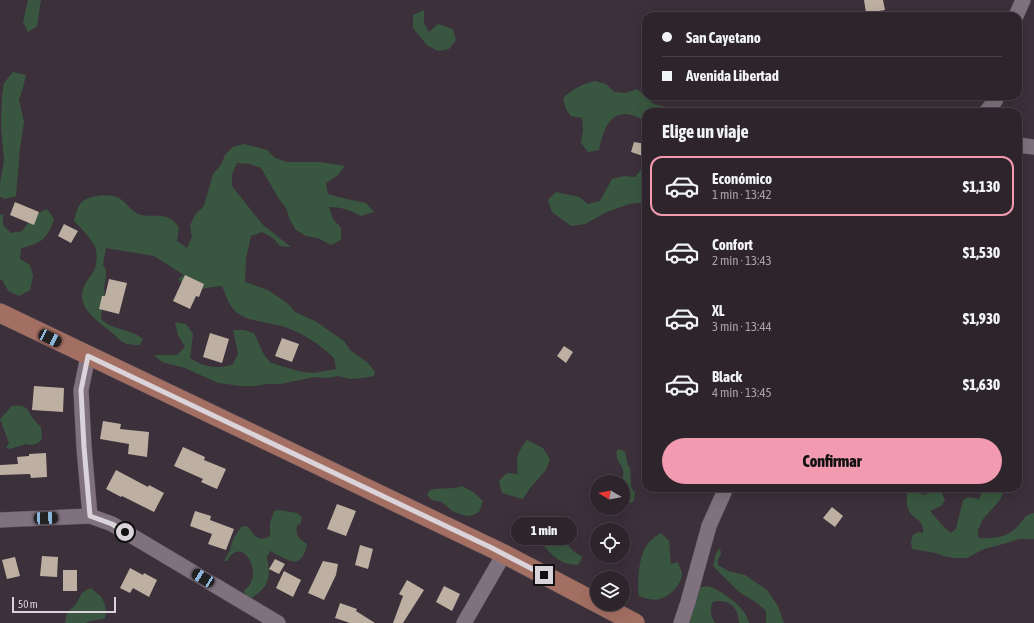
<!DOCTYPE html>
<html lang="es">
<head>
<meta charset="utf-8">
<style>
	body { margin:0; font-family:"Asap Condensed",sans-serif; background:#393038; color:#f1f3f6; height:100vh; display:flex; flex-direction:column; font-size:15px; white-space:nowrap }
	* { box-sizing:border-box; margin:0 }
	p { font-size:13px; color:#a7a4a9 }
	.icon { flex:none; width:22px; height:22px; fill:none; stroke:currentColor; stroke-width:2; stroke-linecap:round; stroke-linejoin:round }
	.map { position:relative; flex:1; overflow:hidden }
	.sheet { position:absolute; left:642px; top:108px; width:380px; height:384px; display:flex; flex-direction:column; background:#2d242c; border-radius:12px; box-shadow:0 4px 16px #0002,0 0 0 1px #484148 }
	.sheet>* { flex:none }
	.top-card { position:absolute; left:642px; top:12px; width:380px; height:88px; border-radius:12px; box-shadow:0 4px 16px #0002,0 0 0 1px #484148; display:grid; align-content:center; height:88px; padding:0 20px; background:#2d242c }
	.needle { width:26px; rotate:280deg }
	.controls { position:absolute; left:590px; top:475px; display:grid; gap:8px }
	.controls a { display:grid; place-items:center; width:40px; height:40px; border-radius:50%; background:#2d242c; box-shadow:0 4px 16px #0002,0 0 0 1px #484148; font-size:20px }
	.scale { position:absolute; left:12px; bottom:10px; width:104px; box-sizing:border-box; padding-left:4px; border:2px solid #dad3d9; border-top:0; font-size:11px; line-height:14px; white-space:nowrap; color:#dad3d9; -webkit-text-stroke:3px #3c303b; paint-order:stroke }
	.end { position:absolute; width:18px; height:18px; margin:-9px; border:5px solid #dad3d9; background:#111; box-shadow:0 0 0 2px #111 }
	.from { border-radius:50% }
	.bubble { position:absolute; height:28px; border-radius:14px; background:#2d242c; box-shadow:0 4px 16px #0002,0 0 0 1px #484148; font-size:13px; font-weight:800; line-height:28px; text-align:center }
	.car { position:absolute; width:12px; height:24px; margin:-12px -6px; border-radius:5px; box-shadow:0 0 3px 1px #0007; background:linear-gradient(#222 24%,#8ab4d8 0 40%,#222 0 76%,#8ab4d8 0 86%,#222 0) }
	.top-card b { display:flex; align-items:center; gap:14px; height:38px; font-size:15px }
	.top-card b+b { border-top:1px solid #484148 }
	.top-card i { width:10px; height:10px; background:#f1f3f6 }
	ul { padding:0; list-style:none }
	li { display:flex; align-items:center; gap:12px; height:60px; margin:0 8px 6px; padding:0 12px; border:2px solid transparent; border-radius:12px }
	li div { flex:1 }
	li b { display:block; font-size:15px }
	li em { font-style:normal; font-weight:800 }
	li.active { border-color:#f29ab0 }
	li>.icon { width:36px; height:36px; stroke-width:1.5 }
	h2 { padding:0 20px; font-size:18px; line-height:48px }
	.button { display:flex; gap:8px; margin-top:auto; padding:8px 20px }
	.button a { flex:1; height:46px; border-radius:24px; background:#f29ab0; color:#111; font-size:16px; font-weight:800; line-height:46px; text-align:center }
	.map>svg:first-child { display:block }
</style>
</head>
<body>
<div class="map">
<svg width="1034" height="623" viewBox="0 0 1034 623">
	<rect width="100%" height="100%" fill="#3c303b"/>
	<!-- green -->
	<path fill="#395740" d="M 28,0 L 41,0 L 37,26 L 28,32 L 23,22 Z
		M 424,10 L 424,23 L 429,32 L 438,24 L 453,29 L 456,40 L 449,49 L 438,51 L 427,45 L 413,28 L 413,15 Z
		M 13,72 L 26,75 L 23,88 L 19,100 L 24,122 L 20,148 L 16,196 L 5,199 L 0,197 L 0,184 L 4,161 L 1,126 L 2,95 L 4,83 Z
		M 595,81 L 606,84 L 614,92 L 625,93 L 637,89 L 654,104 L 666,107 L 677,112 L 646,112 L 646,121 C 640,118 632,114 625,114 C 607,114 602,136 599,150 L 588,152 L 581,143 L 583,130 L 582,118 L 571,116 L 566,109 L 563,98 C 573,89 582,84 595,81 Z
		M 244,144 L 267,150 L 275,158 L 287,162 L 321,162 L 345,166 L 337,176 L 326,183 L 328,194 L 338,197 L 366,203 L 374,212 L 361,216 C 350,210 341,207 329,207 L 333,219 L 341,228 L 341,240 L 331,245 L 318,238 L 306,236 L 296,230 L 290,220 L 286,208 L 279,199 L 261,168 L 250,164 L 237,163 L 232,174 L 232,186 L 262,224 L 291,247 L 280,246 L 273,238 L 262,232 L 251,236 L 246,259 L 245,282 L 268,290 L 287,303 L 295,312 L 315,321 L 344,341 L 350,350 L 368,363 L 375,372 L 374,376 L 362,378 L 350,379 L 338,376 L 327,378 L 315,377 L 280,384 L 267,384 L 254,386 L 242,386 L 218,383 L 185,368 L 162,362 L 154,355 L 177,355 L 185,347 L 178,335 L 175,322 L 186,324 L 193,334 L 190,358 C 204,367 218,370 233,364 L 238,354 L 233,330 L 244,330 L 254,333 L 264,355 L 271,363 L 302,372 L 314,373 L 336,369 L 334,358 C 321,345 302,333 285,327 C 267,321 242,323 231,306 C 227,300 225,293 222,286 C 202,287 194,296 178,279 L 184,275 L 154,256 L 106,248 L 103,265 L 106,270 L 106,276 L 104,288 L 105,296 L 103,302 L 101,319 C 113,331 130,328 143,339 L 140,345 C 118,345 122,339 106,328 C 91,316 73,302 87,281 C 89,277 92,274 94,271 C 97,265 97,256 96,250 C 95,242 80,227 74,221 C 76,214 77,206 83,201 C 90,195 111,193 119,198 C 126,202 130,210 138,214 C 149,218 161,213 171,219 C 174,221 177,225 179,228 L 177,241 L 187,248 L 192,237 L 190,225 L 195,215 L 204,206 L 213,174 L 221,165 L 225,155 L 233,147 Z
		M 646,164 L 646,199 L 640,203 L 629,204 L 607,212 L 585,224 L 571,226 L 552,212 L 548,200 L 556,192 L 579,197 L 588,204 L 600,201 L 612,179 L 624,176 L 635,177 Z
		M 47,209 L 54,219 C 48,238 41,244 21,248 L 20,259 L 30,265 L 33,276 L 30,290 L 19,296 L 8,291 L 3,281 L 0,279 L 0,215 L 3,214 L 3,225 L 11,233 L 22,231 C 29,221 35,214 47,209 Z
		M 12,406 C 25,405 26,406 32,417 C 34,421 38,424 41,427 L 42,439 L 38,443 L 32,445 L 26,444 L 9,449 L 6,448 L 9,443 L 0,419 Z
		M 527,440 L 543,448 L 550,459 L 546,470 L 530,488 L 523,499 L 502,493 L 499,481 L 507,473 L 518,474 C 516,458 517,452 527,440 Z
		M 620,449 L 625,452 L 628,466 L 630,467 L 631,487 L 635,493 L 634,501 L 631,503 L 628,502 L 623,498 L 623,482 L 621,482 C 629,464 614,466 617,450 Z
		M 462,486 L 473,492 L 483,501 L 479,512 L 473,515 L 468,516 L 463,515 L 452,511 L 442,502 L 432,500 L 427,495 L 430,490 C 440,487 452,490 462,486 Z
		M 933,488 L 940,489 L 945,500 L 941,506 L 930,511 L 942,525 L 951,533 L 956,529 L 963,500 L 968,497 L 979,499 L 983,488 L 1008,488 L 1003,493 L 1000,500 L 983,519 L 978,530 L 978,538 C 991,539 1005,538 1015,529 C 1022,523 1024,514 1034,513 L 1034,539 L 1019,539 L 1007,543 L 984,549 L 967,558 L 954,558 L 943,556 L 936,553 L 912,549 L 911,542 L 913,535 L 918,532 L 923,533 C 924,523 919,521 912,515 C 906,509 906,499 908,491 C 915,491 919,494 926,495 Z
		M 279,510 L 297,513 L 302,517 L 301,523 L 297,526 C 295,536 299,539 307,544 C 301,572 289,560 270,551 L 267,557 C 271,579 269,587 250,599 L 245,597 L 244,591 C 247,588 251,584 252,580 C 257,562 240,538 227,561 L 224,561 L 230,550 L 233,539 L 241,527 L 247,526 C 255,535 257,543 270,536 L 270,523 L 274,511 Z
		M 536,528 C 547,530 557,534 565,542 C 571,548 574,554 582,556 L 581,561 L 577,565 C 572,564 565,564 561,561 C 551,556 536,539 536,528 Z
		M 661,533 L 669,541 L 671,564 L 678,562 C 679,566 682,571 682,574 C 681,585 670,596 660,599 C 652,601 645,598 639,596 C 637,584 639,558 645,548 C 649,541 654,537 661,533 Z
		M 720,548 L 721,554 L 718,559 L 718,565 L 728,571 L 745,575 L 767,590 L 778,606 L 784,623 L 766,623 L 766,611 L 757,603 L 739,592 L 713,566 L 716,553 Z
		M 708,586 C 722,591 746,607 749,623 L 739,623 C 738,607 729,598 713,602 C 709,610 711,616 715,623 L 689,623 L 696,591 L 701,587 Z
		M 92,588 C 94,592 96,592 99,595 C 105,600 107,611 105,618 C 99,621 91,619 86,623 L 65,623 L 67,613 L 76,604 L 82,593 L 86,590 Z"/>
	<!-- building -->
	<path fill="#bdb0a2" d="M 864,0 L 883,0 L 885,10 L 866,13 Z
		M 634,142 L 646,144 L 646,157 L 631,152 Z
		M 15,202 L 39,212 L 34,225 L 10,215 Z
		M 64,224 L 78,231 L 71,243 L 58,236 Z
		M 185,275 L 204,284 L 199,297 L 196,296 L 190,309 L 173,301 Z
		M 109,279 L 127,283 L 119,314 L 99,309 L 102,296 L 105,296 Z
		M 210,333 L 229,339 L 222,363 L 203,357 Z
		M 282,338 L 299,344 L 292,362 L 275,356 Z
		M 564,346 L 573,352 L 566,363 L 557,356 Z
		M 34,386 L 64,388 L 63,412 L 32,410 Z
		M 103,421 L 121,424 L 120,429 L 149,432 L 147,457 L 128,454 L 129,444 L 100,439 Z
		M 183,447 L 205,457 L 204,460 L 226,469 L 217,489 L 201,482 L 203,479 L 174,466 Z
		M 46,453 L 47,477 L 31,478 L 30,474 L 0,475 L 0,465 L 18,464 L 17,457 L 29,456 L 29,454 Z
		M 116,470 L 148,487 L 149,485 L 164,493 L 154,512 L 122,496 L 121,497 L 106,489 Z
		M 337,504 L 356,511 L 346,536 L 327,529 Z
		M 832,507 L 843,516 L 835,527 L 823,518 Z
		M 195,511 L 211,516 L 210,520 L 234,529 L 226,550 L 208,544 L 212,534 L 190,526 Z
		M 360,545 L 373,549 L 368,569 L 355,565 Z
		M 42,556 L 58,557 L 57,577 L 40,576 Z
		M 15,557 L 20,576 L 7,579 L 2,560 Z
		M 275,559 L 285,564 L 279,574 L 269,569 Z
		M 323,561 L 338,564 L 336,575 L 324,600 L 308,593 Z
		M 130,568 L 143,575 L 144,573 L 157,580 L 149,597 L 133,588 L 130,593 L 120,588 Z
		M 63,570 L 77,570 L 77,591 L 63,591 Z
		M 284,571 L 301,580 L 293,597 L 276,588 Z
		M 407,580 L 424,590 L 403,623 L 393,623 L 403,596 L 399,594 Z
		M 444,586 L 460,594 L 452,611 L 436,602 Z
		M 340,603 L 357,609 L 356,611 L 375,623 L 350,623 L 335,618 Z"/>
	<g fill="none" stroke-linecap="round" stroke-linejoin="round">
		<!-- minor casing -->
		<g stroke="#564c55" stroke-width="16">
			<path id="minor" d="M 1016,16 L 1023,0
				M 986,112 L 995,101 L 997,96
				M 1018,145 L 1034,147
				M 88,356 L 81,390 L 84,447 L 90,516
				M 0,520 L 90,516 L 112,524 L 278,623
				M 464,623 L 504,554
				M 681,623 L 688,602 L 709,526 L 726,488"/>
		</g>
		<!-- major casing -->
		<g stroke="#564c55" stroke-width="20">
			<path id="major" d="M 0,313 L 504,554 L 597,603
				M 599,604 L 635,623"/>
		</g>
		<!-- minor -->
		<use href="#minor" stroke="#7f727e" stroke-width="15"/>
		<!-- major -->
		<use href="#major" stroke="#a46f63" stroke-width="19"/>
	</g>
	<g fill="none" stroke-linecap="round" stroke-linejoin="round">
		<!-- route -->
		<path stroke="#dad3d9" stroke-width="5" d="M 125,532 L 112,524 L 90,516 L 84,447 L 81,390 L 88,356 L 490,547 L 544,575"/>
	</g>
</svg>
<div class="controls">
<a><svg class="needle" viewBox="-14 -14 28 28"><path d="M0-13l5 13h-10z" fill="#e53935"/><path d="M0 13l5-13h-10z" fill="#a7a4a9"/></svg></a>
<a><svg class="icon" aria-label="locate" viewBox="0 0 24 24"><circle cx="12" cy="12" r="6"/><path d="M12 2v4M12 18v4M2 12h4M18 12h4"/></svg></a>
<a><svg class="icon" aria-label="layers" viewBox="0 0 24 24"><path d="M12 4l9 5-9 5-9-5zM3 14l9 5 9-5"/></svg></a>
</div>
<div class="scale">50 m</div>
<i class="end from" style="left:125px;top:532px"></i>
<i class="end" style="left:544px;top:575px"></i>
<div class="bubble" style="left:511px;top:517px;width:66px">1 min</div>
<i class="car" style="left:50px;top:338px;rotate:116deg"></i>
<i class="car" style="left:46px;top:518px;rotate:88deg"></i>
<i class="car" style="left:203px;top:578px;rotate:301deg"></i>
<div class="top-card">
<b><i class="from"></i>San Cayetano</b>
<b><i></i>Avenida Libertad</b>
</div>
<section class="sheet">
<h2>Elige un viaje</h2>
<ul>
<li class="active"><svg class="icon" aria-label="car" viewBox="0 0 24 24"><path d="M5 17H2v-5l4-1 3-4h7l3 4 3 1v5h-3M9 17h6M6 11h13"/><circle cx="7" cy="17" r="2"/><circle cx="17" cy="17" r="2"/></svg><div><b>Económico</b><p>1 min · 13:42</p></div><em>$1,130</em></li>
<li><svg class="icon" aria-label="car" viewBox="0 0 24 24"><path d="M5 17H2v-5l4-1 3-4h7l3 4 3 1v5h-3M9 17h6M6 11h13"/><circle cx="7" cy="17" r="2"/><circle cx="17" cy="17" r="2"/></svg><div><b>Confort</b><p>2 min · 13:43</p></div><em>$1,530</em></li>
<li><svg class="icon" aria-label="car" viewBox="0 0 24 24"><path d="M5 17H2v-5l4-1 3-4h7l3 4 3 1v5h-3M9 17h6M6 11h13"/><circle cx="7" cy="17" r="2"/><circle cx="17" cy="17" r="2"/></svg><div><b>XL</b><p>3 min · 13:44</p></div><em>$1,930</em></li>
<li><svg class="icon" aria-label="car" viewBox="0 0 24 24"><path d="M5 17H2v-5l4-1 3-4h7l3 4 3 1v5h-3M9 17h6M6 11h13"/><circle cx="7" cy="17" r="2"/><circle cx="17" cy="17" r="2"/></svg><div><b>Black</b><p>4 min · 13:45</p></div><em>$1,630</em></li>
</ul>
<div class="button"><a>Confirmar</a></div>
</section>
</div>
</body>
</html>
